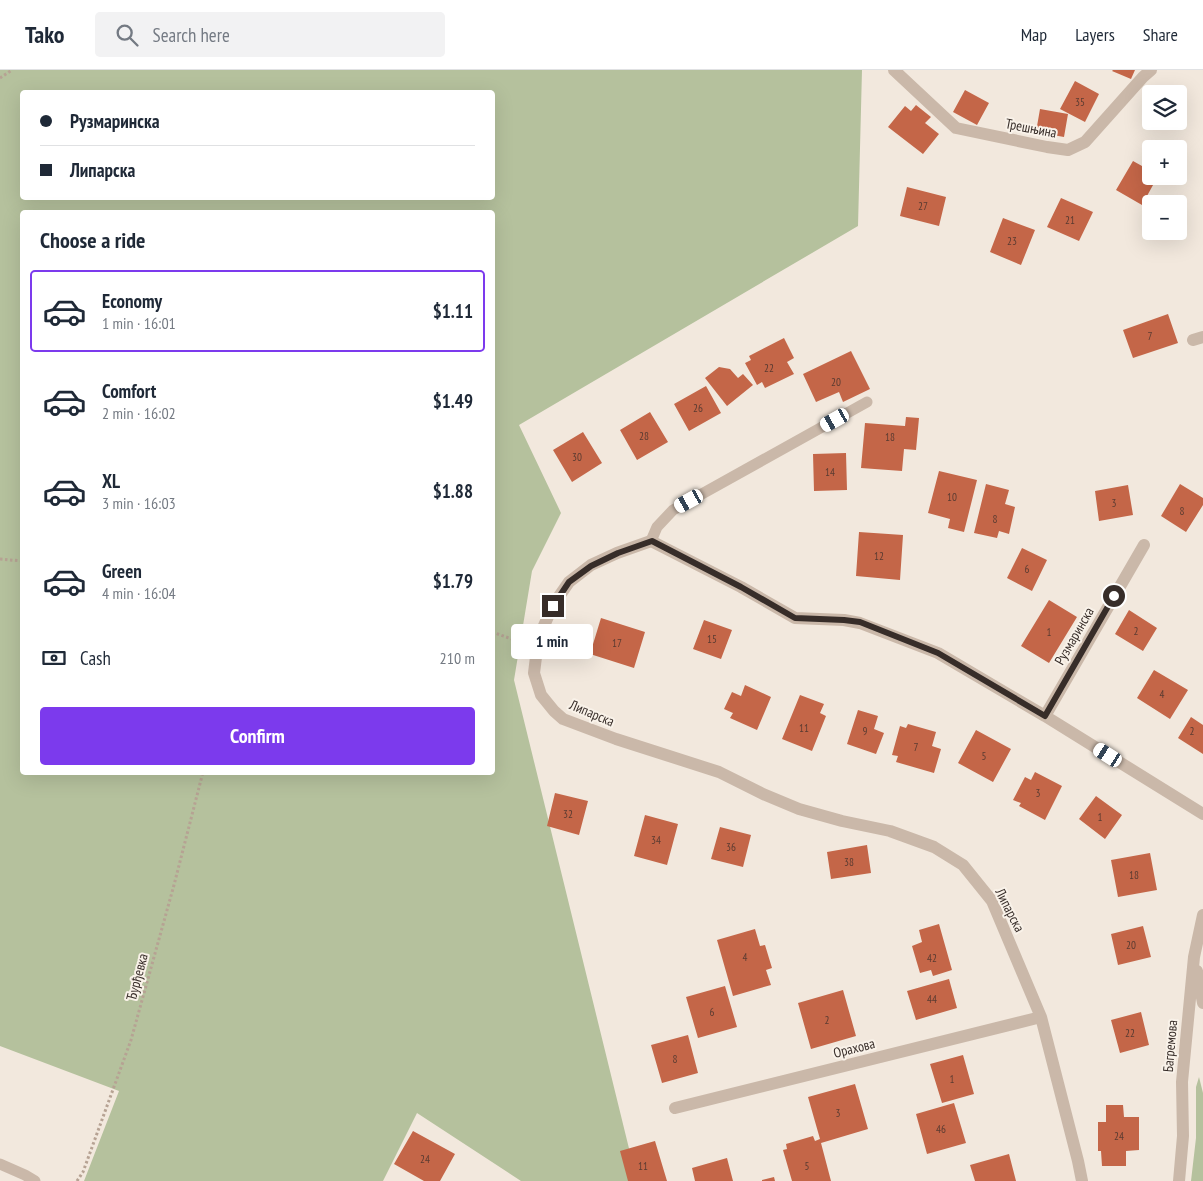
<!DOCTYPE html>
<html lang="en">
<head>
<meta charset="utf-8">
<style>
	body { margin:0; font-family:"PT Sans Narrow",sans-serif; background:#f2f2f3; color:#1f2937; height:100vh; display:flex; flex-direction:column; font-size:19px; white-space:nowrap }
	* { box-sizing:border-box; margin:0 }
	p { font-size:16px; color:#747a83 }
	.icon { flex:none; width:28px; height:28px; fill:none; stroke:currentColor; stroke-width:2; stroke-linecap:round; stroke-linejoin:round }
	.map { position:relative; flex:1; overflow:hidden }
	.details { position:absolute; left:20px; top:140px; width:475px; height:565px; display:flex; flex-direction:column; background:#fff; border-radius:5px; box-shadow:0 5px 20px #0002 }
	.details>* { flex:none }
	.guide { position:absolute; left:20px; top:20px; width:475px; height:110px; border-radius:5px; box-shadow:0 5px 20px #0002; display:grid; align-content:center; height:110px; padding:0 20px; background:#fff }
	.tools { position:absolute; left:1142px; top:15px; display:grid; gap:10px }
	.tools a { display:grid; place-items:center; width:45px; height:45px; border-radius:5px; background:#fff; box-shadow:0 5px 20px #0002; font-size:25px }
	.end { position:absolute; width:22px; height:22px; margin:-11px; border:6px solid #372d29; background:#fff; box-shadow:0 0 0 2px #fff }
	.from { border-radius:50% }
	.bubble { position:absolute; height:35px; border-radius:5px; background:#fff; box-shadow:0 5px 20px #0002; font-size:16px; font-weight:700; line-height:35px; text-align:center }
	.car { position:absolute; width:15px; height:30px; margin:-15px -8px; border-radius:6px; box-shadow:0 0 4px 1px #0007; background:linear-gradient(#fff 24%,#345 0 40%,#fff 0 76%,#345 0 86%,#fff 0) }
	.guide b { display:flex; align-items:center; gap:18px; height:48px; font-size:19px }
	.guide b+b { border-top:1px solid #e0e1e3 }
	.guide i { width:12px; height:12px; background:#1f2937 }
	ul { padding:0; list-style:none }
	li { display:flex; align-items:center; gap:15px; height:82px; margin:0 10px 8px; padding:0 10px; border:2px solid transparent; border-radius:5px }
	li div { flex:1 }
	li b { display:block; font-size:19px }
	li em { font-style:normal; font-weight:700 }
	li.selected { border-color:#7c3aed }
	li>.icon { width:45px; height:45px; stroke-width:1.5 }
	h2 { padding:0 20px; font-size:22px; line-height:60px }
	.pay { display:flex; align-items:center; gap:12px; height:55px; padding:0 20px; font-size:19px }
	.pay p { margin-inline-start:auto }
	.cta { display:flex; gap:10px; margin-top:auto; padding:10px 20px }
	.cta a { flex:1; height:58px; border-radius:5px; background:#7c3aed; color:#fff; font-size:20px; font-weight:700; line-height:58px; text-align:center }
	header { display:flex; align-items:center; gap:30px; box-sizing:border-box; height:70px; padding:0 25px; background:#fff; border-bottom:1px solid #e0e1e3 }
	header strong { font-size:24px }
	nav { display:flex; gap:28px; margin-inline-start:auto; font-size:18px }
	.search { width:350px; height:45px; background:#f2f2f3; display:flex; align-items:center; gap:12px; box-sizing:border-box; padding:0 18px; border-radius:5px; color:#747a83; font-size:19px }
	.map>svg:first-child { display:block }
</style>
</head>
<body>
<header>
<strong>Tako</strong>
<div class="search"><svg class="icon" aria-label="search" viewBox="0 0 24 24"><circle cx="10" cy="10" r="6"/><path d="M15 15l6 6"/></svg>Search here</div>
<nav><a>Map</a><a>Layers</a><a>Share</a></nav>
</header>
<div class="map">
<svg width="1203" height="1111" viewBox="0 0 1203 1111">
	<rect width="100%" height="100%" fill="#f2e8dd"/>
	<!-- green -->
	<path fill="#b5c19d" fill-rule="evenodd" d="M 0,0 L 862,0 L 858,156 L 519,355 L 561,443 L 532,501 L 514,610 L 637,1111 L 521,1111 L 417,1043 L 383,1111 L 84,1111 L 119,1021 L 0,976 ZM 22,22 L 492,22 L 492,128 L 22,128 ZM 22,142 L 492,142 L 492,702 L 22,702 Z
		M 1199,1007 L 1203,1023 L 1203,1111 L 1191,1111 L 1196,1068 L 1196,1017 Z"/>
	<!-- building -->
	<path fill="#c46648" d="M 1113,0 L 1135,0 L 1131,9 L 1112,1 Z
		M 1075,11 L 1099,24 L 1085,52 L 1060,39 Z
		M 965,20 L 989,33 L 977,55 L 953,42 Z
		M 916,35 L 931,47 L 925,53 L 939,64 L 923,84 L 888,57 L 905,36 L 911,41 Z
		M 1040,39 L 1068,44 L 1064,67 L 1036,62 Z
		M 1133,91 L 1151,101 L 1151,106 L 1158,106 L 1142,135 L 1116,120 Z
		M 907,117 L 946,127 L 939,156 L 900,146 Z
		M 1061,128 L 1093,142 L 1079,171 L 1047,157 Z
		M 1003,148 L 1035,160 L 1021,195 L 990,182 Z
		M 1168,244 L 1178,273 L 1133,288 L 1123,260 Z
		M 784,268 L 794,288 L 787,292 L 794,304 L 765,318 L 762,312 L 757,315 L 745,293 L 751,290 L 749,286 Z
		M 851,281 L 870,319 L 843,332 L 839,322 L 816,332 L 803,304 Z
		M 719,297 L 730,299 L 738,308 L 743,304 L 753,315 L 727,336 L 705,308 Z
		M 706,316 L 721,343 L 689,361 L 674,334 Z
		M 650,342 L 668,372 L 637,390 L 620,360 Z
		M 906,347 L 919,348 L 916,380 L 904,379 L 902,401 L 861,398 L 865,353 L 905,356 Z
		M 583,362 L 602,393 L 572,412 L 553,380 Z
		M 846,383 L 847,420 L 814,421 L 813,384 Z
		M 939,401 L 977,410 L 964,462 L 948,458 L 950,449 L 928,443 Z
		M 986,414 L 1009,420 L 1005,434 L 1015,437 L 1009,464 L 999,461 L 997,468 L 974,463 Z
		M 1180,414 L 1203,428 L 1203,435 L 1186,462 L 1161,446 Z
		M 1128,415 L 1133,445 L 1099,451 L 1095,421 Z
		M 859,462 L 903,465 L 900,510 L 856,506 Z
		M 1022,478 L 1047,490 L 1032,521 L 1007,508 Z
		M 1049,530 L 1077,547 L 1049,593 L 1021,576 Z
		M 1129,540 L 1157,558 L 1143,581 L 1115,564 Z
		M 601,548 L 645,562 L 634,598 L 590,584 Z
		M 704,550 L 732,560 L 721,589 L 693,579 Z
		M 1154,600 L 1188,620 L 1170,649 L 1137,628 Z
		M 745,615 L 771,627 L 757,660 L 730,648 L 733,643 L 724,639 L 732,622 L 741,626 Z
		M 800,625 L 824,634 L 820,643 L 826,646 L 812,681 L 782,669 Z
		M 858,640 L 878,646 L 874,659 L 884,663 L 876,684 L 847,674 Z
		M 1191,647 L 1203,655 L 1203,684 L 1178,668 Z
		M 908,654 L 936,662 L 932,676 L 941,679 L 934,703 L 896,692 L 898,686 L 892,685 L 900,656 L 906,658 Z
		M 976,660 L 1011,679 L 993,712 L 958,693 Z
		M 1035,702 L 1062,716 L 1045,750 L 1019,736 L 1021,733 L 1013,730 L 1025,707 L 1031,710 Z
		M 555,723 L 588,731 L 579,765 L 547,756 Z
		M 1096,726 L 1122,745 L 1105,769 L 1079,749 Z
		M 645,745 L 678,754 L 667,795 L 634,786 Z
		M 720,757 L 751,765 L 743,797 L 711,789 Z
		M 867,775 L 871,803 L 831,809 L 827,782 Z
		M 1150,783 L 1157,820 L 1118,827 L 1111,790 Z
		M 939,854 L 952,900 L 933,906 L 931,900 L 920,903 L 912,876 L 922,872 L 919,860 Z
		M 1143,856 L 1151,887 L 1118,895 L 1111,864 Z
		M 755,859 L 760,876 L 765,875 L 772,898 L 766,900 L 771,915 L 733,926 L 717,870 Z
		M 949,909 L 957,938 L 916,950 L 907,921 Z
		M 725,916 L 737,957 L 698,968 L 686,927 Z
		M 843,920 L 856,966 L 811,979 L 798,933 Z
		M 1141,942 L 1149,975 L 1120,983 L 1111,950 Z
		M 688,965 L 698,1003 L 662,1013 L 651,975 Z
		M 963,985 L 974,1024 L 942,1033 L 930,994 Z
		M 855,1014 L 868,1059 L 821,1073 L 831,1111 L 792,1111 L 783,1080 L 787,1079 L 786,1074 L 813,1066 L 815,1071 L 820,1069 L 808,1027 Z
		M 954,1033 L 966,1073 L 927,1084 L 916,1044 Z
		M 1106,1035 L 1123,1035 L 1124,1047 L 1139,1047 L 1139,1080 L 1126,1081 L 1126,1096 L 1102,1096 L 1101,1081 L 1098,1081 L 1098,1052 L 1106,1052 Z
		M 413,1061 L 455,1084 L 440,1111 L 424,1111 L 394,1094 Z
		M 655,1071 L 667,1111 L 628,1111 L 620,1081 Z
		M 1009,1084 L 1016,1111 L 975,1111 L 970,1095 Z
		M 727,1088 L 733,1111 L 695,1111 L 692,1098 Z
		M 774,1107 L 775,1111 L 762,1111 L 762,1110 Z"/>
	<g fill="none" stroke-linecap="round" stroke-linejoin="round">
		<!-- path -->
		<path stroke="#b6a293" stroke-width="3" stroke-dasharray="2.5 2.5" stroke-linecap="butt" d="M 0,8 L 12,0
			M 0,489 L 22,491
			M 492,562 L 523,573
			M 77,1111 L 83,1102 L 131,970 L 174,815 L 203,702"/>
		<!-- service -->
		<path stroke="#cab8a9" stroke-width="11" d="M 651,471 L 657,457 L 673,440 L 867,332
			M 0,1094 L 25,1105 L 35,1111"/>
		<!-- minor -->
		<path stroke="#cab8a9" stroke-width="12" d="M 894,0 L 956,58 L 1047,77 L 1068,80 L 1085,72 L 1143,7 L 1151,0
			M 1193,270 L 1203,267
			M 1045,646 L 1144,475
			M 1197,901 L 1203,933
			M 675,1038 L 1041,947
			M 1082,1111 L 1078,1091 L 1041,947 L 992,831 L 963,795 L 934,777 L 890,761 L 842,751 L 799,739 L 763,724 L 719,702 L 616,669 L 563,649 L 554,641 L 541,625 L 534,603 L 537,579 L 543,558 L 553,535 L 569,512 L 591,495 L 617,483 L 651,471 L 741,517 L 795,548 L 844,550 L 860,553 L 938,583 L 1045,646 L 1203,744
			M 1179,1111 L 1183,1066 L 1182,1012 L 1194,887 L 1203,845"/>
	</g>
	<g fill="none" stroke-linecap="round" stroke-linejoin="round">
		<!-- route -->
		<path stroke="#372d29" stroke-width="6" d="M 553,536 L 569,512 L 591,496 L 618,483 L 652,471 L 741,517 L 795,548 L 844,550 L 860,552 L 938,583 L 1045,646 L 1114,526"/>
	</g>
	<g text-anchor="middle" dominant-baseline="central" stroke-width="4" stroke-linejoin="round" paint-order="stroke">
		<!-- number labels -->
		<g font-size="11" fill="#5a3b31">
			<text x="1080" y="32">35</text>
			<text x="923" y="136">27</text>
			<text x="1070" y="150">21</text>
			<text x="1012" y="171">23</text>
			<text x="1150" y="266">7</text>
			<text x="769" y="298">22</text>
			<text x="836" y="312">20</text>
			<text x="698" y="338">26</text>
			<text x="644" y="366">28</text>
			<text x="890" y="367">18</text>
			<text x="577" y="387">30</text>
			<text x="830" y="402">14</text>
			<text x="952" y="427">10</text>
			<text x="1114" y="433">3</text>
			<text x="1182" y="441">8</text>
			<text x="995" y="449">8</text>
			<text x="879" y="486">12</text>
			<text x="1027" y="499">6</text>
			<text x="1136" y="561">2</text>
			<text x="1049" y="562">1</text>
			<text x="712" y="569">15</text>
			<text x="617" y="573">17</text>
			<text x="1162" y="624">4</text>
			<text x="804" y="658">11</text>
			<text x="865" y="661">9</text>
			<text x="1192" y="661">2</text>
			<text x="916" y="677">7</text>
			<text x="984" y="686">5</text>
			<text x="1038" y="723">3</text>
			<text x="568" y="744">32</text>
			<text x="1100" y="747">1</text>
			<text x="656" y="770">34</text>
			<text x="731" y="777">36</text>
			<text x="849" y="792">38</text>
			<text x="1134" y="805">18</text>
			<text x="1131" y="875">20</text>
			<text x="745" y="887">4</text>
			<text x="932" y="888">42</text>
			<text x="932" y="929">44</text>
			<text x="712" y="942">6</text>
			<text x="827" y="950">2</text>
			<text x="1130" y="963">22</text>
			<text x="675" y="989">8</text>
			<text x="952" y="1009">1</text>
			<text x="838" y="1043">3</text>
			<text x="941" y="1059">46</text>
			<text x="1119" y="1066">24</text>
			<text x="425" y="1089">24</text>
			<text x="643" y="1096">11</text>
			<text x="807" y="1096">5</text>
		</g>
		<!-- street labels -->
		<g font-size="14" fill="#372d29" stroke="#f9f2e9">
			<text transform="translate(1031 58) rotate(11)">Трешњина</text>
			<text transform="translate(1074 566) rotate(-60)">Рузмаринска</text>
			<text transform="translate(592 643) rotate(23)">Липарска</text>
			<text transform="translate(1010 840) rotate(63)">Липарска</text>
			<text transform="translate(137 907) rotate(-75)">Ђурђевка</text>
			<text transform="translate(1170 976) rotate(-85)">Багремова</text>
			<text transform="translate(854 978) rotate(-14)">Орахова</text>
		</g>
	</g>
</svg>
<div class="tools">
<a><svg class="icon" aria-label="layers" viewBox="0 0 24 24"><path d="M12 4l9 5-9 5-9-5zM3 14l9 5 9-5"/></svg></a>
<a>+</a>
<a>−</a>
</div>
<i class="end from" style="left:1114px;top:526px"></i>
<i class="end" style="left:553px;top:536px"></i>
<div class="bubble" style="left:511px;top:554px;width:82px">1 min</div>
<i class="car" style="left:835px;top:350px;rotate:241deg"></i>
<i class="car" style="left:689px;top:431px;rotate:241deg"></i>
<i class="car" style="left:1108px;top:685px;rotate:302deg"></i>
<div class="guide">
<b><i class="from"></i>Рузмаринска</b>
<b><i></i>Липарска</b>
</div>
<section class="details">
<h2>Choose a ride</h2>
<ul>
<li class="selected"><svg class="icon" aria-label="car" viewBox="0 0 24 24"><path d="M5 17H2v-5l4-1 3-4h7l3 4 3 1v5h-3M9 17h6M6 11h13"/><circle cx="7" cy="17" r="2"/><circle cx="17" cy="17" r="2"/></svg><div><b>Economy</b><p>1 min · 16:01</p></div><em>$1.11</em></li>
<li><svg class="icon" aria-label="car" viewBox="0 0 24 24"><path d="M5 17H2v-5l4-1 3-4h7l3 4 3 1v5h-3M9 17h6M6 11h13"/><circle cx="7" cy="17" r="2"/><circle cx="17" cy="17" r="2"/></svg><div><b>Comfort</b><p>2 min · 16:02</p></div><em>$1.49</em></li>
<li><svg class="icon" aria-label="car" viewBox="0 0 24 24"><path d="M5 17H2v-5l4-1 3-4h7l3 4 3 1v5h-3M9 17h6M6 11h13"/><circle cx="7" cy="17" r="2"/><circle cx="17" cy="17" r="2"/></svg><div><b>XL</b><p>3 min · 16:03</p></div><em>$1.88</em></li>
<li><svg class="icon" aria-label="car" viewBox="0 0 24 24"><path d="M5 17H2v-5l4-1 3-4h7l3 4 3 1v5h-3M9 17h6M6 11h13"/><circle cx="7" cy="17" r="2"/><circle cx="17" cy="17" r="2"/></svg><div><b>Green</b><p>4 min · 16:04</p></div><em>$1.79</em></li>
</ul>
<div class="pay"><svg class="icon" aria-label="cash" viewBox="0 0 24 24"><path d="M3 7h18v10H3z"/><circle cx="12" cy="12" r="2"/></svg>Cash<p>210 m</p></div>
<div class="cta"><a>Confirm</a></div>
</section>
</div>
</body>
</html>
